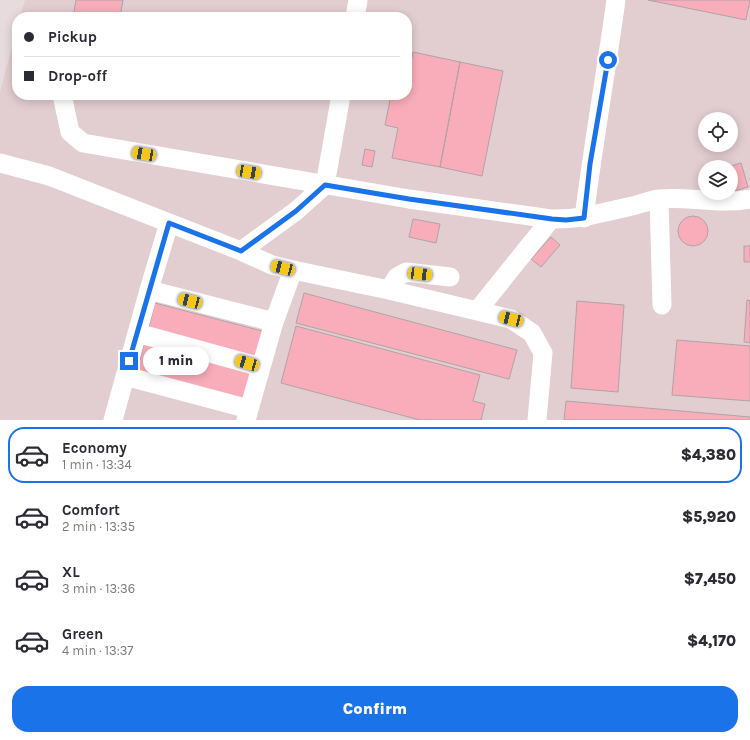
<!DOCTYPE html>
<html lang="en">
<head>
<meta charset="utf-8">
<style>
	body { margin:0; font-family:Karla,sans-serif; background:#f7f7f7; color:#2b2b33; height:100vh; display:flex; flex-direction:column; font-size:15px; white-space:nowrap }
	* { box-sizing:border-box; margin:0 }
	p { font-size:13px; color:#7c7c81 }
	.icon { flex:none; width:22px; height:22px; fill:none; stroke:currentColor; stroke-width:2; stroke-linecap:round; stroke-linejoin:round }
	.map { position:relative; height:420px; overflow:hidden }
	.drawer { display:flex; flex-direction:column; background:#fff; flex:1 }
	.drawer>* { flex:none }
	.top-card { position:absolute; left:12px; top:12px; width:400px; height:88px; border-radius:16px; box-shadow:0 2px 10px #0003; display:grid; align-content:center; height:88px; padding:0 12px; background:#fff }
	.buttons { position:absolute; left:698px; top:112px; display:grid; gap:8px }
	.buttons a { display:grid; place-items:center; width:40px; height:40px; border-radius:50%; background:#fff; box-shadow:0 2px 10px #0003; font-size:20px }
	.end { position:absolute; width:18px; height:18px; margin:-9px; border:5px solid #1a73e8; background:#fff; box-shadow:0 0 0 2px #fff }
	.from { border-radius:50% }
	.bubble { position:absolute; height:28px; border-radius:14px; background:#fff; box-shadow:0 2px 10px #0003; font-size:13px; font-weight:800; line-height:28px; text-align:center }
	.car { position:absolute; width:12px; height:24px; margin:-12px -6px; border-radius:5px; box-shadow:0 0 3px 1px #0007; background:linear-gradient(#f5c518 24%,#345 0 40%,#f5c518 0 76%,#345 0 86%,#f5c518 0) }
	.top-card b { display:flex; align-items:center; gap:14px; height:38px; font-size:15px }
	.top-card b+b { border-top:1px solid #e1e1e2 }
	.top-card i { width:10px; height:10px; background:#2b2b33 }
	ul { padding:7px 0 0; list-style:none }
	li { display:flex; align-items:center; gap:12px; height:56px; margin:0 8px 6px; padding:0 4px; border:2px solid transparent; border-radius:16px }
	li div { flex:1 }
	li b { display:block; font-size:15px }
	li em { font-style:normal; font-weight:800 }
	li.on { border-color:#1a73e8 }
	li>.icon { width:36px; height:36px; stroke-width:1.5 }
	.cta { display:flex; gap:8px; margin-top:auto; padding:8px 12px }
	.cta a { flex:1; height:46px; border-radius:16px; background:#1a73e8; color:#fff; font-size:16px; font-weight:800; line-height:46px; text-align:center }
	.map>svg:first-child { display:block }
</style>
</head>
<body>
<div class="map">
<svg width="750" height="420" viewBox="0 0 750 420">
	<rect width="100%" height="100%" fill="#e7dbdd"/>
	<!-- built -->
	<path fill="#e2cdd0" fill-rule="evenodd" d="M 25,0 L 750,0 L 750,420 L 0,420 L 0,92 L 17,28 L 17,95 L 407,95 L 407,17 L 20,17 ZM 705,119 L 731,119 L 731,145 L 705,145 ZM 705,167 L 731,167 L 731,193 L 705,193 Z"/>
	<!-- building -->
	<path fill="#f9adba" stroke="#afa4a5" d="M 76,0 L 123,0 L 120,17 L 73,17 Z
		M 648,0 L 750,0 L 746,20 Z
		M 413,52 L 460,62 L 440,167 L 392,158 L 398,128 L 385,125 L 391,95 L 407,95 L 407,82 Z
		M 460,62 L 503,71 L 482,176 L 440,167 Z
		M 365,149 L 375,151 L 372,167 L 362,165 Z
		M 741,163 L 748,187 L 731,192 L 731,167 L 728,167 Z
		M678 231a15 15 0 1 1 30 0a15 15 0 1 1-30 0Z
		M 413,219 L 440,224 L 436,243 L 409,237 Z
		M 551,237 L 560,245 L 541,267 L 531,259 Z
		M 744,246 L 750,246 L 750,262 L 744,262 Z
		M 304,293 L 517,350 L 509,379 L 296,323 Z
		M 747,300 L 750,301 L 750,343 L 744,342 Z
		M 577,301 L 624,305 L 618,392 L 571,388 Z
		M 155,303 L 262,331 L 255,358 L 148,331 Z
		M 296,326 L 480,375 L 473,401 L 485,404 L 481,420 L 420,420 L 281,383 Z
		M 677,340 L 750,346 L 750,401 L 672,395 Z
		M 144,344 L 251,372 L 244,399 L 137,371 Z
		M 566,401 L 750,417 L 750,420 L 564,420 Z"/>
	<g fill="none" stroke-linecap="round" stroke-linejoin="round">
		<!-- minor -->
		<path stroke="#fff" stroke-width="19" d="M 355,17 L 358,0
			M 62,95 L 70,132 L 83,143 L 409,199 L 551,219 C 579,220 605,212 632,206 C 641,204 650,200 659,199 C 689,196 720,205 750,199
			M 0,163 L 49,176 L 241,251 L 272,265 L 293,270 L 389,290 L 511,319 L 532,333 L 543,353 L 537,420
			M 659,199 L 662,305
			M 584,218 C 593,145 606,73 616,0
			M 241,251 L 296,211 L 325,185 L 341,95
			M 149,290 L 274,322
			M 389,290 L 397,277 L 406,272 L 450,277
			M 477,311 L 551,219
			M 137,333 L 261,367
			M 125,376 L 249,409
			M 113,420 L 149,290 L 169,223
			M 246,420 L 274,322 L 293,270"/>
	</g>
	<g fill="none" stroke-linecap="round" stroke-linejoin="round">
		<!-- route -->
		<path stroke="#1a73e8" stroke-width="5" d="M 129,361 L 169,223 L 241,251 L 296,211 L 325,185 L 409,199 L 552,219 L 566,220 L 584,218 L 590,164 L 608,60"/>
	</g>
</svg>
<div class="buttons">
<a><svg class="icon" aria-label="locate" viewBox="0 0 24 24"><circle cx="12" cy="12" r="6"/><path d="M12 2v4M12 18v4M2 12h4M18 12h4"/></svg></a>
<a><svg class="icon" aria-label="layers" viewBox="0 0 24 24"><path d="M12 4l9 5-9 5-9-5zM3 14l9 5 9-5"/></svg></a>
</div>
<i class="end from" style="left:608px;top:60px"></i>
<i class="end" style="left:129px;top:361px"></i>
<div class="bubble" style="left:143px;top:347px;width:66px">1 min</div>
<i class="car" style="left:144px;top:154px;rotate:280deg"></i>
<i class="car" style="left:249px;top:172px;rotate:100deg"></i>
<i class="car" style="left:283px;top:268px;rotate:285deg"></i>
<i class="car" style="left:420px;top:274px;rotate:97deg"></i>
<i class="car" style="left:190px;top:301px;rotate:285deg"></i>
<i class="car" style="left:511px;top:319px;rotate:284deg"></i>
<i class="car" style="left:247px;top:363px;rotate:286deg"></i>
<div class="top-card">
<b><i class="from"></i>Pickup</b>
<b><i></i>Drop-off</b>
</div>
</div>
<section class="drawer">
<ul>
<li class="on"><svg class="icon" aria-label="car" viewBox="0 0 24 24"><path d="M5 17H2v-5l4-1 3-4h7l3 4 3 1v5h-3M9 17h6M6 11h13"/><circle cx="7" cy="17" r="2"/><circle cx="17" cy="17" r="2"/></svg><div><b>Economy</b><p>1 min · 13:34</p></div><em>$4,380</em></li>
<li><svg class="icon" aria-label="car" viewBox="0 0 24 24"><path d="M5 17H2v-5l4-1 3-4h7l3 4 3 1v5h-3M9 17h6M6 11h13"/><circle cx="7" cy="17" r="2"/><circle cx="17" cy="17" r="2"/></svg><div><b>Comfort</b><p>2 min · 13:35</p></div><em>$5,920</em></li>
<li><svg class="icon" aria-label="car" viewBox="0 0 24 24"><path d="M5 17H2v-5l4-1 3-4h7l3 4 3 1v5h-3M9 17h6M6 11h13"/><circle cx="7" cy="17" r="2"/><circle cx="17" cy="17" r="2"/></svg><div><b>XL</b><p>3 min · 13:36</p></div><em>$7,450</em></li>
<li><svg class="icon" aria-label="car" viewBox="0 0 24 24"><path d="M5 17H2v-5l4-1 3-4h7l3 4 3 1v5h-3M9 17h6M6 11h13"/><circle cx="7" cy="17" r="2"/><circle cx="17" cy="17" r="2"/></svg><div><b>Green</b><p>4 min · 13:37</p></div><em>$4,170</em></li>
</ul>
<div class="cta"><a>Confirm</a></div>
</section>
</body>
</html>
